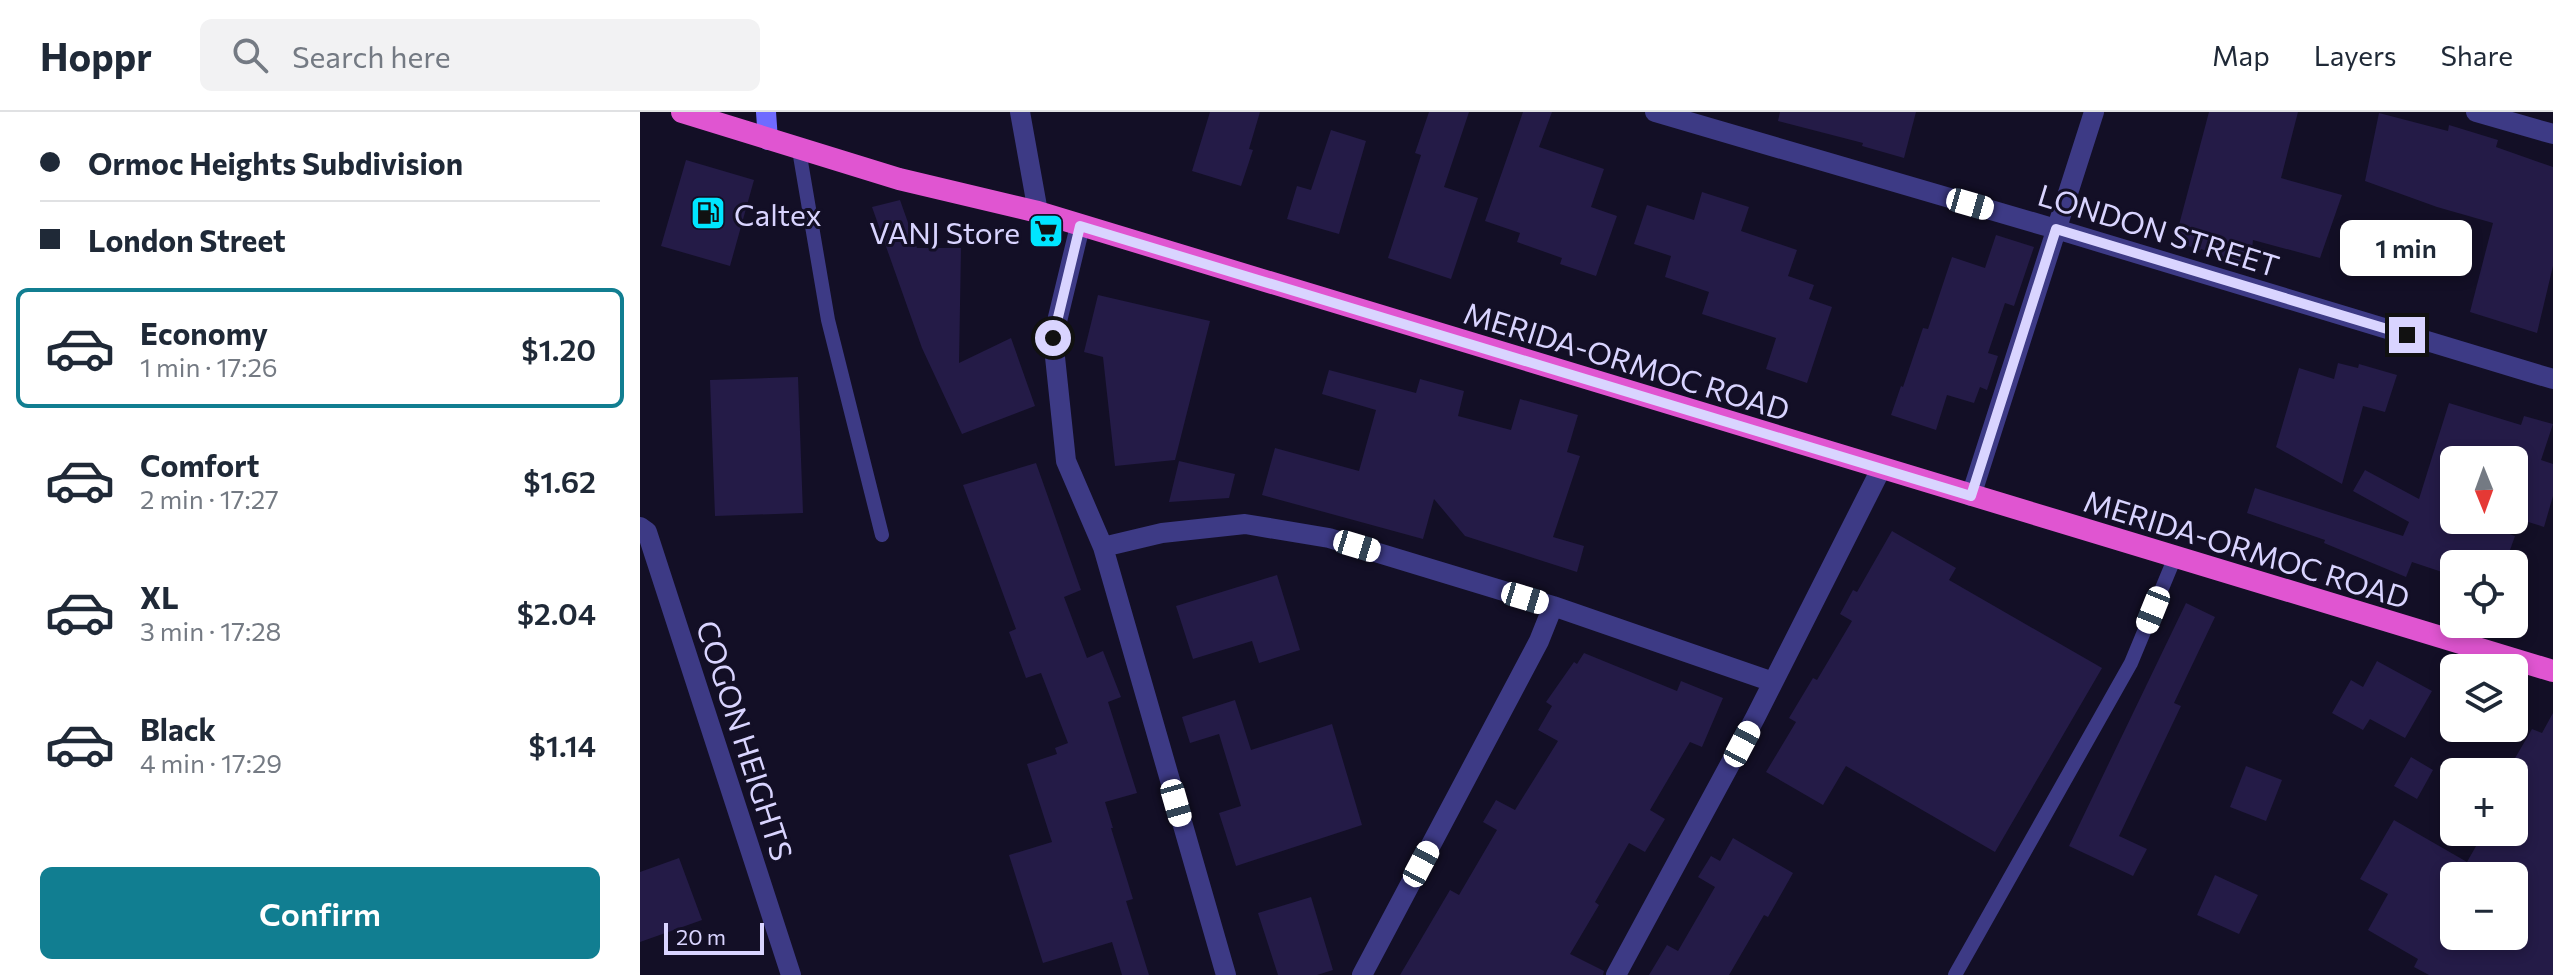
<!DOCTYPE html>
<html lang="en">
<head>
<meta charset="utf-8">
<style>
	body { margin:0; font-family:Commissioner,sans-serif; background:#f2f2f3; color:#1f2937; height:100vh; display:flex; flex-direction:column; font-size:30px; white-space:nowrap }
	* { box-sizing:border-box; margin:0 }
	p { font-size:26px; color:#747a83 }
	.icon { flex:none; width:44px; height:44px; fill:none; stroke:currentColor; stroke-width:2; stroke-linecap:round; stroke-linejoin:round }
	.map { position:relative; flex:1; overflow:hidden }
	.sheet { display:flex; flex-direction:column; background:#fff; width:640px }
	.sheet>* { flex:none }
	.banner { display:grid; align-content:center; height:176px; padding:0 40px; background:#fff }
	.needle { width:52px; rotate:179deg }
	.tools { position:absolute; left:1800px; top:334px; display:grid; gap:16px }
	.tools a { display:grid; place-items:center; width:88px; height:88px; border-radius:12px; background:#fff; box-shadow:0 4px 12px #0003; font-size:40px }
	.scale { position:absolute; left:24px; bottom:20px; width:100px; box-sizing:border-box; padding-left:8px; border:4px solid #d9d4ff; border-top:0; font-size:22px; line-height:28px; white-space:nowrap; color:#d9d4ff; -webkit-text-stroke:6px #130f26; paint-order:stroke }
	.end { position:absolute; width:36px; height:36px; margin:-18px; border:10px solid #d9d4ff; background:#111; box-shadow:0 0 0 4px #111 }
	.from { border-radius:50% }
	.bubble { position:absolute; height:56px; border-radius:12px; background:#fff; box-shadow:0 4px 12px #0003; font-size:26px; font-weight:600; line-height:56px; text-align:center }
	.car { position:absolute; width:24px; height:48px; margin:-24px -12px; border-radius:10px; box-shadow:0 0 6px 2px #0007; background:linear-gradient(#fff 24%,#345 0 40%,#fff 0 76%,#345 0 86%,#fff 0) }
	.banner b { display:flex; align-items:center; gap:28px; height:76px; font-size:30px }
	.banner b+b { border-top:2px solid #e0e1e3 }
	.banner i { width:20px; height:20px; background:#1f2937 }
	ul { padding:0; list-style:none }
	li { display:flex; align-items:center; gap:24px; height:120px; margin:0 16px 12px; padding:0 24px; border:4px solid transparent; border-radius:12px }
	li div { flex:1 }
	li b { display:block; font-size:30px }
	li em { font-style:normal; font-weight:600 }
	li.selected { border-color:#117e91 }
	li>.icon { width:72px; height:72px; stroke-width:1.5 }
	.action { display:flex; gap:16px; margin-top:auto; padding:16px 40px }
	.action a { flex:1; height:92px; border-radius:12px; background:#117e91; color:#fff; font-size:32px; font-weight:600; line-height:92px; text-align:center }
	header { display:flex; align-items:center; gap:48px; box-sizing:border-box; height:112px; padding:0 40px; background:#fff; border-bottom:2px solid #e0e1e3 }
	header strong { font-size:38px }
	nav { display:flex; gap:44px; margin-inline-start:auto; font-size:28px }
	.search { width:560px; height:72px; background:#f2f2f3; display:flex; align-items:center; gap:20px; box-sizing:border-box; padding:0 28px; border-radius:12px; color:#747a83; font-size:30px }
	main { display:flex; flex:1; min-height:0 }
	.map>svg:first-child { display:block }
</style>
</head>
<body>
<header>
<strong>Hoppr</strong>
<div class="search"><svg class="icon" aria-label="search" viewBox="0 0 24 24"><circle cx="10" cy="10" r="6"/><path d="M15 15l6 6"/></svg>Search here</div>
<nav><a>Map</a><a>Layers</a><a>Share</a></nav>
</header>
<main>
<section class="sheet">
<div class="banner">
<b><i class="from"></i>Ormoc Heights Subdivision</b>
<b><i></i>London Street</b>
</div>
<ul>
<li class="selected"><svg class="icon" aria-label="car" viewBox="0 0 24 24"><path d="M5 17H2v-5l4-1 3-4h7l3 4 3 1v5h-3M9 17h6M6 11h13"/><circle cx="7" cy="17" r="2"/><circle cx="17" cy="17" r="2"/></svg><div><b>Economy</b><p>1 min · 17:26</p></div><em>$1.20</em></li>
<li><svg class="icon" aria-label="car" viewBox="0 0 24 24"><path d="M5 17H2v-5l4-1 3-4h7l3 4 3 1v5h-3M9 17h6M6 11h13"/><circle cx="7" cy="17" r="2"/><circle cx="17" cy="17" r="2"/></svg><div><b>Comfort</b><p>2 min · 17:27</p></div><em>$1.62</em></li>
<li><svg class="icon" aria-label="car" viewBox="0 0 24 24"><path d="M5 17H2v-5l4-1 3-4h7l3 4 3 1v5h-3M9 17h6M6 11h13"/><circle cx="7" cy="17" r="2"/><circle cx="17" cy="17" r="2"/></svg><div><b>XL</b><p>3 min · 17:28</p></div><em>$2.04</em></li>
<li><svg class="icon" aria-label="car" viewBox="0 0 24 24"><path d="M5 17H2v-5l4-1 3-4h7l3 4 3 1v5h-3M9 17h6M6 11h13"/><circle cx="7" cy="17" r="2"/><circle cx="17" cy="17" r="2"/></svg><div><b>Black</b><p>4 min · 17:29</p></div><em>$1.14</em></li>
</ul>
<div class="action"><a>Confirm</a></div>
</section>
<div class="map">
<svg width="1913" height="863" viewBox="0 0 1913 863">
	<rect width="100%" height="100%" fill="#130f26"/>
	<!-- building -->
	<path fill="#241b47" fill-rule="evenodd" d="M 570,0 L 620,0 L 609,37 L 613,38 L 601,74 L 552,59 Z
		M 789,0 L 829,0 L 804,75 L 838,86 L 811,167 L 748,146 L 781,43 L 775,41 Z
		M 883,0 L 912,0 L 899,35 L 964,57 L 951,95 L 977,104 L 956,164 L 920,152 L 922,146 L 877,130 L 880,121 L 845,109 Z
		M 1140,0 L 1276,0 L 1264,46 L 1222,34 L 1223,31 L 1138,9 Z
		M 1569,0 L 1658,0 L 1641,66 L 1702,83 L 1680,146 L 1613,128 L 1610,154 L 1561,137 L 1560,139 L 1535,128 Z
		M 1739,1 L 1808,19 L 1809,13 L 1858,28 L 1856,35 L 1913,55 L 1913,154 L 1897,221 L 1830,200 L 1853,111 L 1797,95 L 1725,69 Z
		M 691,18 L 726,29 L 699,122 L 647,107 L 657,74 L 671,78 Z
		M 46,48 L 114,68 L 90,154 L 21,134 Z
		M 1062,80 L 1109,95 L 1101,119 L 1157,138 L 1148,164 L 1174,173 L 1169,187 L 1192,195 L 1167,271 L 1126,257 L 1136,226 L 1062,202 L 1069,180 L 1025,165 L 1031,144 L 994,132 L 1007,93 L 1054,108 Z
		M 260,88 L 277,136 L 321,136 L 319,251 L 371,226 L 395,294 L 322,322 L 282,236 L 232,95 Z
		M 1356,123 L 1394,135 L 1374,194 L 1365,191 L 1348,241 L 1358,244 L 1347,278 L 1340,275 L 1334,291 L 1307,283 L 1296,318 L 1251,303 L 1261,274 L 1263,275 L 1283,216 L 1288,217 L 1312,145 L 1345,156 Z
		M 458,183 L 570,209 L 535,348 L 475,354 L 463,245 L 444,240 Z
		M 1698,251 L 1718,256 L 1719,252 L 1757,263 L 1745,300 L 1723,294 L 1702,372 L 1636,335 L 1659,256 L 1694,267 Z
		M 689,258 L 776,281 L 780,267 L 824,279 L 818,304 L 871,318 L 880,287 L 938,303 L 927,340 L 940,344 L 913,425 L 944,434 L 937,460 L 825,424 L 794,387 L 783,427 L 622,383 L 635,336 L 719,359 L 736,298 L 682,282 Z
		M 158,265 L 163,401 L 75,404 L 70,268 Z
		M 1809,291 L 1881,313 L 1884,304 L 1913,312 L 1901,348 L 1913,352 L 1913,384 L 1904,415 L 1882,408 L 1879,414 L 1874,413 L 1874,348 L 1814,348 L 1814,408 L 1830,408 L 1875,424 L 1865,452 L 1814,452 L 1814,464 L 1772,450 L 1766,465 L 1684,431 L 1685,428 L 1607,401 L 1615,376 L 1763,424 L 1769,410 L 1713,379 L 1725,358 L 1779,387 Z
		M 539,349 L 595,362 L 589,386 L 529,390 Z
		M 396,351 L 441,478 L 424,485 L 447,546 L 463,539 L 481,585 L 468,590 L 497,681 L 465,690 L 473,716 L 471,716 L 493,787 L 486,789 L 509,863 L 482,863 L 472,830 L 403,851 L 369,743 L 412,730 L 387,652 L 417,642 L 415,636 L 428,631 L 401,561 L 386,566 L 369,520 L 376,517 L 323,373 Z
		M 1252,419 L 1316,456 L 1309,468 L 1462,556 L 1355,740 L 1206,654 L 1183,693 L 1126,660 L 1156,610 L 1149,606 L 1173,566 L 1177,568 L 1212,509 L 1200,502 L 1213,478 L 1217,480 Z
		M 637,463 L 660,538 L 619,551 L 612,529 L 553,547 L 536,494 Z
		M 1546,491 L 1575,505 L 1534,591 L 1541,594 L 1479,724 L 1507,737 L 1493,764 L 1429,734 Z
		M 944,541 L 1037,579 L 1041,569 L 1083,586 L 1062,635 L 1050,630 L 1010,698 L 1025,707 L 1005,740 L 989,731 L 955,790 L 959,793 L 930,842 L 964,859 L 963,863 L 760,863 L 810,778 L 819,783 L 857,718 L 843,710 L 856,688 L 875,698 L 918,629 L 898,618 L 912,594 L 906,590 L 934,550 L 937,552 Z
		M 1737,549 L 1792,579 L 1765,626 L 1730,607 L 1723,618 L 1692,601 L 1711,568 L 1723,575 Z
		M 595,588 L 611,638 L 692,612 L 722,713 L 596,754 L 579,701 L 601,694 L 579,622 L 550,631 L 542,605 Z
		M 1913,601 L 1913,863 L 1789,863 L 1774,855 L 1778,847 L 1728,818 L 1748,782 L 1720,767 L 1754,708 L 1827,750 L 1844,720 L 1874,720 L 1874,669 L 1879,660 L 1867,660 L 1892,617 L 1902,621 ZM 1814,764 L 1874,764 L 1874,824 L 1814,824 Z
		M 1771,645 L 1793,658 L 1777,687 L 1754,674 Z
		M 1606,654 L 1642,668 L 1626,709 L 1590,695 Z
		M 1093,726 L 1153,761 L 1128,805 L 1124,803 L 1089,863 L 1009,863 L 1027,833 L 1038,839 L 1075,775 L 1058,765 L 1071,744 L 1080,749 Z
		M 39,746 L 62,808 L 0,830 L 0,760 Z
		M 1575,763 L 1618,783 L 1599,822 L 1557,803 Z
		M 671,785 L 693,858 L 677,863 L 638,863 L 618,801 Z"/>
	<g fill="none" stroke-linecap="round" stroke-linejoin="round">
		<!-- service -->
		<path stroke="#3d3a85" stroke-width="14" d="M 159,38 L 188,208 L 242,423
			M 1315,863 L 1491,551 L 1535,445"/>
		<!-- minor -->
		<path stroke="#3d3a85" stroke-width="20" d="M 380,0 L 398,100
			M 1015,0 L 1416,117 L 1913,267
			M 1836,0 L 1913,22
			M 440,114 L 413,226 L 426,349 L 463,435 L 586,863
			M 1331,384 L 1454,0
			M 0,415 L 7,420 L 151,863
			M 463,435 L 522,421 L 605,412 L 689,426 L 913,494 L 1133,570
			M 722,863 L 899,529 L 913,494
			M 976,863 L 1115,606 L 1241,357"/>
		<!-- secondary -->
		<path stroke="#6f6bff" stroke-width="20" d="M 126,0 L 128,28"/>
		<!-- trunk -->
		<path stroke="#e055d1" stroke-width="22" d="M 42,0 L 259,67 L 398,100 L 1913,559"/>
	</g>
	<g fill="none" stroke-linecap="round" stroke-linejoin="round">
		<!-- route -->
		<path stroke="#d9d4ff" stroke-width="10" d="M 413,226 L 440,114 L 1331,384 L 1416,117 L 1767,223"/>
	</g>
	<!-- icons -->
	<defs>
		<g id="fuel-square" transform="scale(1.8)"><rect x="-9" y="-9" width="18" height="18" rx="4" fill="#00e5ff" stroke="#130f26"/><path d="M-5.5-6h7V0h2V4h1.3V-2.5L3-4.5l.8-.8L6-3V5H2.5V1h-1V6h-7ZM-4.2-4.7v3.2H.2V-4.7Z" fill="#111"/></g>
		<g id="supermarket-square" transform="scale(1.8)"><rect x="-9" y="-9" width="18" height="18" rx="4" fill="#00e5ff" stroke="#130f26"/><path d="M-6-5.5h2.5l.6 2H6L4.5 2H-2.5L-4.4-4H-6ZM-1.5 3.2a1.3 1.3 0 1 0 .1 0ZM3 3.2a1.3 1.3 0 1 0 .1 0Z" fill="#111"/></g>
	</defs>
	<g fill-rule="evenodd">
		<use href="#fuel-square" x="68" y="101"/>
		<use href="#supermarket-square" x="406" y="119"/>
	</g>
	<g text-anchor="middle" dominant-baseline="central" stroke-width="6" stroke-linejoin="round" paint-order="stroke">
		<!-- poi labels -->
		<g font-size="30" fill="#d9d4ff" stroke="#130f26" text-anchor="start">
			<text x="94" y="101">Caltex</text>
			<text x="380" y="119" text-anchor="end">VANJ Store</text>
		</g>
		<!-- street labels -->
		<g font-size="30" fill="#d9d4ff" stroke="#130f26">
			<text transform="translate(1519 117) rotate(17)">LONDON STREET</text>
			<text transform="translate(987 248) rotate(17)">MERIDA-ORMOC ROAD</text>
			<text transform="translate(1607 436) rotate(17)">MERIDA-ORMOC ROAD</text>
			<text transform="translate(106 628) rotate(72)">COGON HEIGHTS</text>
		</g>
	</g>
</svg>
<div class="tools">
<a><svg class="needle" viewBox="-14 -14 28 28"><path d="M0-13l5 13h-10z" fill="#e53935"/><path d="M0 13l5-13h-10z" fill="#747a83"/></svg></a>
<a><svg class="icon" aria-label="locate" viewBox="0 0 24 24"><circle cx="12" cy="12" r="6"/><path d="M12 2v4M12 18v4M2 12h4M18 12h4"/></svg></a>
<a><svg class="icon" aria-label="layers" viewBox="0 0 24 24"><path d="M12 4l9 5-9 5-9-5zM3 14l9 5 9-5"/></svg></a>
<a>+</a>
<a>−</a>
</div>
<div class="scale">20 m</div>
<i class="end from" style="left:413px;top:226px"></i>
<i class="end" style="left:1767px;top:223px"></i>
<div class="bubble" style="left:1700px;top:108px;width:132px">1 min</div>
<i class="car" style="left:1330px;top:92px;rotate:106deg"></i>
<i class="car" style="left:717px;top:434px;rotate:107deg"></i>
<i class="car" style="left:885px;top:486px;rotate:107deg"></i>
<i class="car" style="left:1513px;top:498px;rotate:202deg"></i>
<i class="car" style="left:1102px;top:632px;rotate:28deg"></i>
<i class="car" style="left:536px;top:691px;rotate:164deg"></i>
<i class="car" style="left:781px;top:752px;rotate:28deg"></i>
</div>
</main>
</body>
</html>
